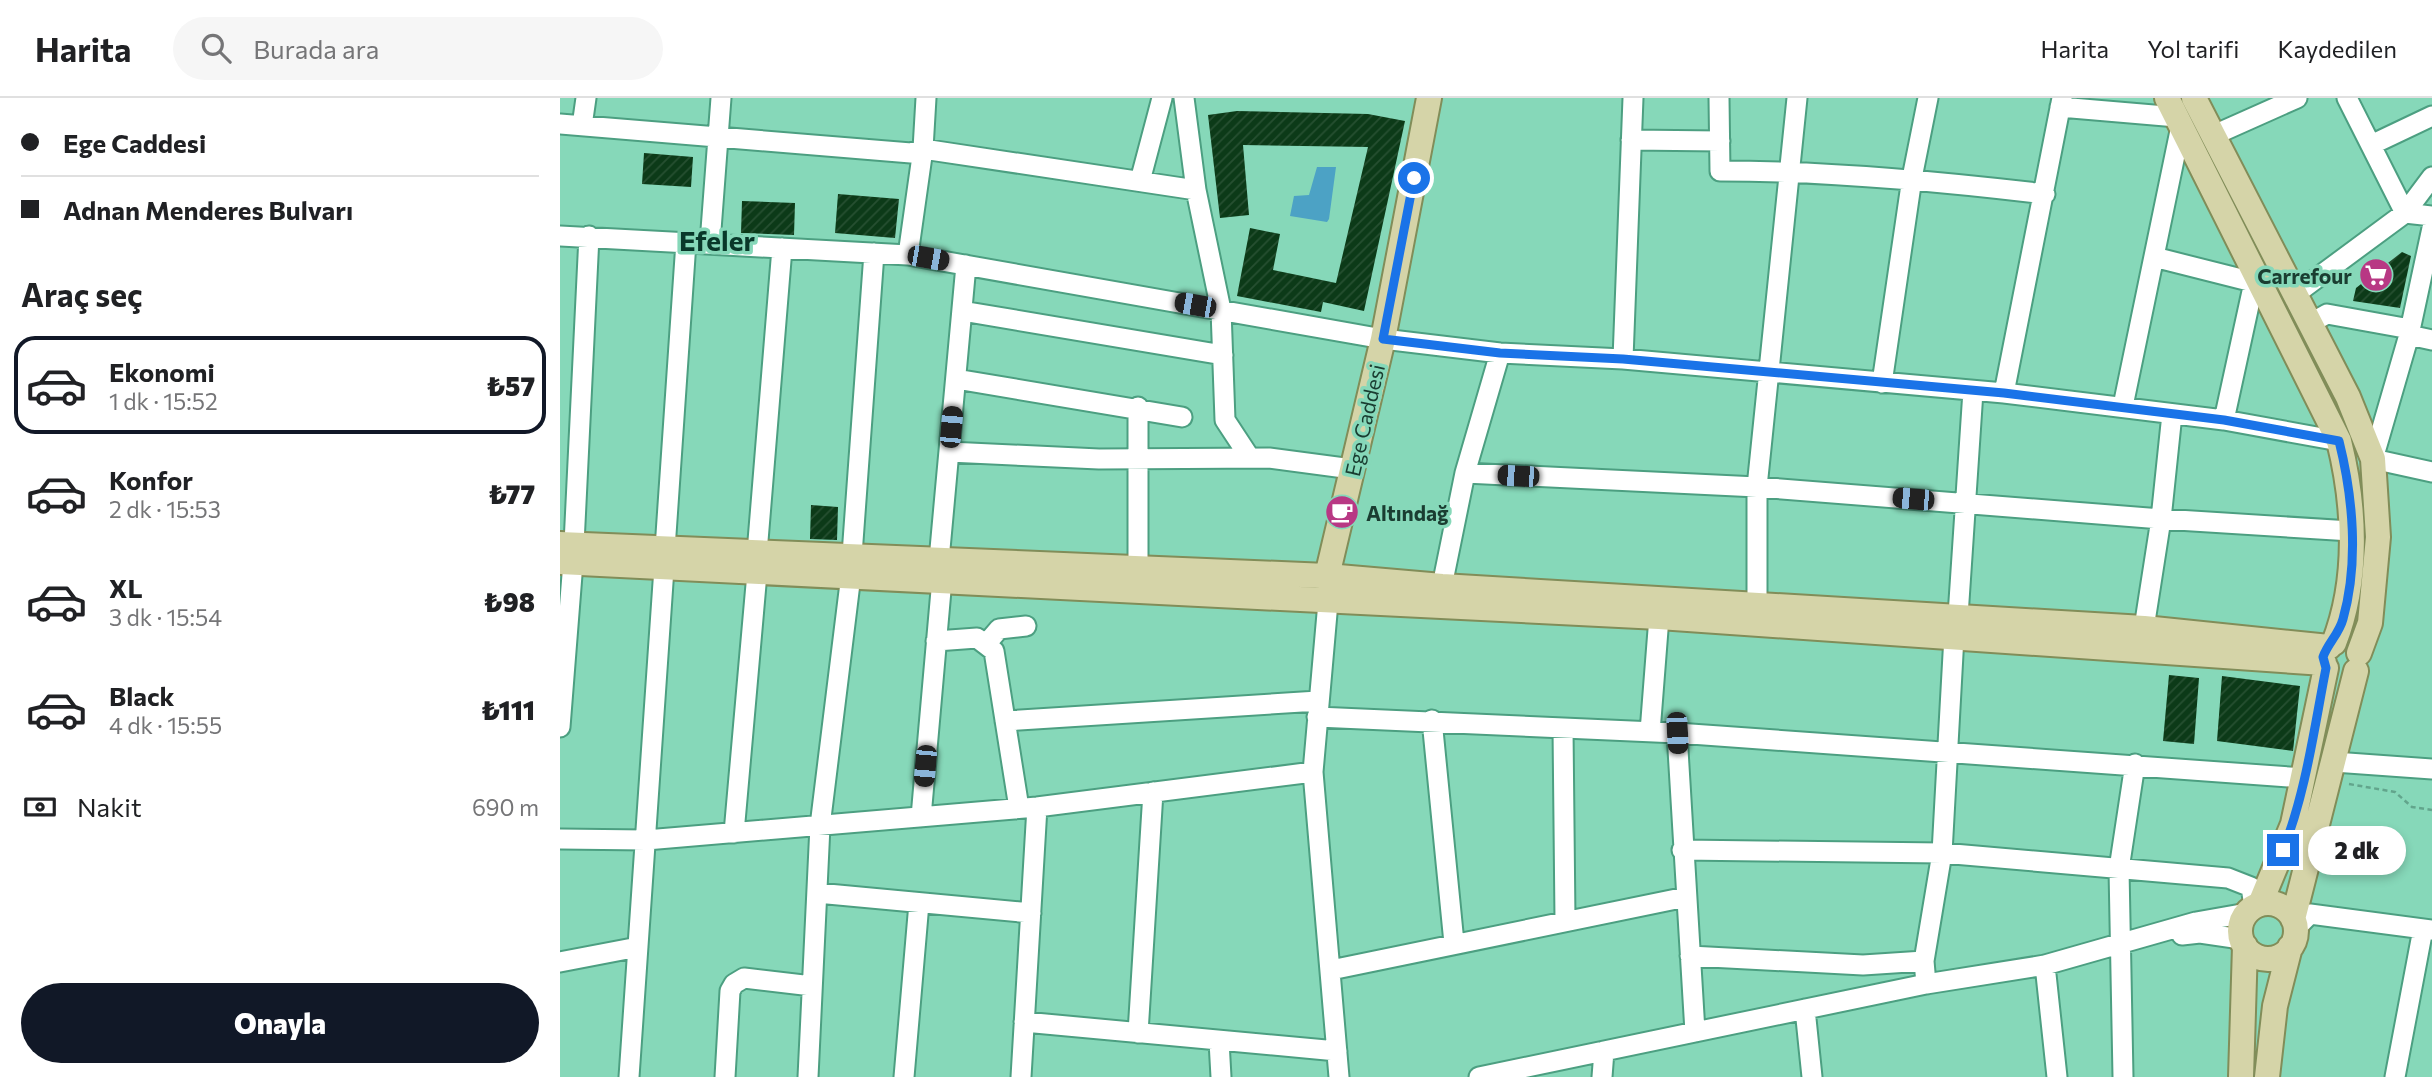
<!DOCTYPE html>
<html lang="tr">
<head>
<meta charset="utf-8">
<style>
	body { margin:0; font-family:Commissioner,sans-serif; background:#f6f6f6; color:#202124; height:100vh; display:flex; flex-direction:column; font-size:26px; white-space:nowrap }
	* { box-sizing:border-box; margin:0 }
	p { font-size:23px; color:#757577 }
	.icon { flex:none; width:38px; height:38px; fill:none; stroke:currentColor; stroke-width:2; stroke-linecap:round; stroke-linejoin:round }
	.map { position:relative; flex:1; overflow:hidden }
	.drawer { display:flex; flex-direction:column; background:#fff; width:560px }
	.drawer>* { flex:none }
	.hud { display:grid; align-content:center; height:154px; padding:0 21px; background:#fff }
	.end { position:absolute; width:32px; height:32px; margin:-16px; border:9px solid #1a73e8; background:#fff; box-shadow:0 0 0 4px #fff }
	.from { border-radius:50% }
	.bubble { position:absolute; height:49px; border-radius:24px; background:#fff; box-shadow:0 4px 10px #0003; font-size:23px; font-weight:800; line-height:49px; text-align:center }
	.car { position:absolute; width:21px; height:42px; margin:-21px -10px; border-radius:9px; box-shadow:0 0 5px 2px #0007; background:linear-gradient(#222 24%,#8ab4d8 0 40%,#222 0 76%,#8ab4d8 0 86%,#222 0) }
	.hud b { display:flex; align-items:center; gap:24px; height:66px; font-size:26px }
	.hud b+b { border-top:2px solid #e0e0e0 }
	.hud i { width:18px; height:18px; background:#202124 }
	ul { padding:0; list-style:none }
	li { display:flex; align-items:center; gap:21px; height:98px; margin:0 14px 10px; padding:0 7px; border:4px solid transparent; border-radius:21px }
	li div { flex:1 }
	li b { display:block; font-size:26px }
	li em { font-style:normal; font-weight:800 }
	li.selected { border-color:#111827 }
	li>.icon { width:63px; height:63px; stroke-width:1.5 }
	h2 { padding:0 21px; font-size:32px; line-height:84px }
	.pay { display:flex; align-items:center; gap:18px; height:77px; padding:0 21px; font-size:26px }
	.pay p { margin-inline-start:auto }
	.action { display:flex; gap:14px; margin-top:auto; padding:14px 21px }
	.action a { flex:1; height:80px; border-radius:42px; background:#111827; color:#fff; font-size:28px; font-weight:800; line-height:80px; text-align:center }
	header { display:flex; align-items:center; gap:42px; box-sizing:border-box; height:98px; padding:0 35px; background:#fff; border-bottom:2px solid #e0e0e0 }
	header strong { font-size:33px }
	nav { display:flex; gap:38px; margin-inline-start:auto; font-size:24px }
	.search { width:490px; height:63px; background:#f6f6f6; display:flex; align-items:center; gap:18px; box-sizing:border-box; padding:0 24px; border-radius:38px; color:#757577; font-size:26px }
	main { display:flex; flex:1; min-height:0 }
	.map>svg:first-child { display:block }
</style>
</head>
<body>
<header>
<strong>Harita</strong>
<div class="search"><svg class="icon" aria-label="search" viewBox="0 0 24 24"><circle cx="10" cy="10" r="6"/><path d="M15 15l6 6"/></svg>Burada ara</div>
<nav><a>Harita</a><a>Yol tarifi</a><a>Kaydedilen</a></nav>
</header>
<main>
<section class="drawer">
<div class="hud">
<b><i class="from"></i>Ege Caddesi</b>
<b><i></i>Adnan Menderes Bulvarı</b>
</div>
<h2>Araç seç</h2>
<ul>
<li class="selected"><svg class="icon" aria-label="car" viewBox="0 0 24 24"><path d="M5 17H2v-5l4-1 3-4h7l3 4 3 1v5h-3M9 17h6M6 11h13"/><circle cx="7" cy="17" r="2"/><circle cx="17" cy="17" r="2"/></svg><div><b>Ekonomi</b><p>1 dk · 15:52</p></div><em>₺57</em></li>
<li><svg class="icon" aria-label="car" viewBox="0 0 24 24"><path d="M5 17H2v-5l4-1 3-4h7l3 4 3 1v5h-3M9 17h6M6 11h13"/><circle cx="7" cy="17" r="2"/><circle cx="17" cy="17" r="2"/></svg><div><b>Konfor</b><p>2 dk · 15:53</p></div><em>₺77</em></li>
<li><svg class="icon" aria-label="car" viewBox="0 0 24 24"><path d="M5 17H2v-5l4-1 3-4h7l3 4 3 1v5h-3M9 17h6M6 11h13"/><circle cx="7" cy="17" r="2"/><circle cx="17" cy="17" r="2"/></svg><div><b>XL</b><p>3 dk · 15:54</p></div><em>₺98</em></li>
<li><svg class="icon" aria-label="car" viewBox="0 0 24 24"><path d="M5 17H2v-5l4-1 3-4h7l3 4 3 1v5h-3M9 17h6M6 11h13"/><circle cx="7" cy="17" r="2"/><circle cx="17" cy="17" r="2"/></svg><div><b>Black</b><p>4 dk · 15:55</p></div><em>₺111</em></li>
</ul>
<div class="pay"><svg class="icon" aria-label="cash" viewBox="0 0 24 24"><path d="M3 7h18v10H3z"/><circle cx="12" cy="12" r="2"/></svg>Nakit<p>690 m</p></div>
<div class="action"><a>Onayla</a></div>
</section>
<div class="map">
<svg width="1872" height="979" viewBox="0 0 1872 979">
	<defs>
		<pattern id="building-hatch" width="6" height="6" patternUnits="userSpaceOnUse" patternTransform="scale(1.75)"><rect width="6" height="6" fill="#0c3a18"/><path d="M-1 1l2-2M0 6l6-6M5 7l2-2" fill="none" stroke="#264f31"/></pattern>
	</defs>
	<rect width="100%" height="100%" fill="#86d8b9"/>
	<!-- water -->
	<path fill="#4ca2c5" d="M 757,69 L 776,69 L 769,121 L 767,124 L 730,118 L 734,98 L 749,97 Z"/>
	<!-- building -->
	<path fill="url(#building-hatch)" d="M 677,13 L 808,16 L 845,23 L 804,213 L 763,204 L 761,214 L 677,198 L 690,130 L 720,136 L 713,172 L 776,185 L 808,49 L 683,47 L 689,117 L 660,120 L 648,17 Z
		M 84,55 L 133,59 L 131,89 L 82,86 Z
		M 278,96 L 339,101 L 335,140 L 275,135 Z
		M 182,103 L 235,105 L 234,137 L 181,135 Z
		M 1842,154 L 1851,158 L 1840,210 L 1793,203 L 1796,190 Z
		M 251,407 L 278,409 L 277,442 L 250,441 Z
		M 1609,577 L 1639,580 L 1634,646 L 1603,643 Z
		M 1662,578 L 1740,588 L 1733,653 L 1657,643 Z"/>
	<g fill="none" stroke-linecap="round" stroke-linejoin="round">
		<!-- minor casing -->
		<g stroke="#4c9f81" stroke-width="23">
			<path id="minor" d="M 624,0 L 636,92 L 661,212 L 665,322 L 690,360
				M 1159,0 L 1160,73 C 1269,73 1377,83 1485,96
				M 1787,0 L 1845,115 L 1872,118
				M 1500,9 L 1617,19
				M 0,26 L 351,55 L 363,51 L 636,92
				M 22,28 L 26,0
				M 1654,37 L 1737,0
				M 1071,42 L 1160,43
				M 1811,47 L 1872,18
				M 580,83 L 602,0
				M 1872,130 L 1849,237 L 1813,361 L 1872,374
				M 0,138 L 348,157 L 823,241 L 940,255 L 1063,261 L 1444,295 L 1664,322 L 1779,343
				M 150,145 L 161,0
				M 348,157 L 363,51 L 366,0
				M 1594,159 L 1693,184
				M 1734,197 L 1845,115 L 1872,79
				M 402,213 L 663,257
				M 1749,226 L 1767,216 L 1850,231
				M 1849,237 L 1872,242
				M 1063,261 L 1073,0
				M 396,281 L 622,319
				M 1322,285 L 1352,80 L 1368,0
				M 1444,295 L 1502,0
				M 1563,308 L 1621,28
				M 578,309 L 578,470
				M 1664,322 L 1696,175
				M 389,354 L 539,361 L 709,360 L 792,371
				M 905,375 L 1197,389 L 1601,421 L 1791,433
				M 14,446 L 29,138
				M 105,451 L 126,144
				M 197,455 L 222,150
				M 292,457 L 314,155
				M 379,462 L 406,167
				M 882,488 L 905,375 L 940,255
				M 768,504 L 753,674 L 779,979
				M 1197,506 L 1197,389 L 1237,0
				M 1398,518 L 1413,293
				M 1584,530 L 1601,421 L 1612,316
				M 376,543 L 417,540 L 434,553 L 459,710
				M 427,545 L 439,531 L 466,528
				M 757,619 L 1117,635 L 1744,680
				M 872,622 L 894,845
				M 445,623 L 758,603
				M 0,629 L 13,464
				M 1003,630 L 1005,822
				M 1090,634 L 1099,519
				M 1117,635 L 1135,934
				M 1774,664 L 1872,671
				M 361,719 L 382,481
				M 174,735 L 197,475
				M 0,741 L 86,742 L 477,709 L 753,674
				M 1122,752 L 1382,755 L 1668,780 L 1691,789 L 1694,808
				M 257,795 L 471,815
				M 1736,830 L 1750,816 L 1872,832
				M 1622,837 L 1640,835 L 1681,841
				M 1130,858 L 1303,867 L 1364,863
				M 0,864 L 78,849
				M 1485,867 L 1497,979
				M 771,872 L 1126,799
				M 1366,886 L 1364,863 L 1382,755 L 1394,538
				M 1245,911 L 1252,979
				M 464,924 L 777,953
				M 578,935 L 593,694
				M 659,943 L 661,979
				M 69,979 L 104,470
				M 165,979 L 170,893 L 174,886 L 184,880 L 252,888
				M 248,979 L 260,728 L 291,477
				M 344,979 L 359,805
				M 461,979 L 477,709
				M 919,979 L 1366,886 L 1485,867 L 1636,824 L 1687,815
				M 1042,979 L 1044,953
				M 1563,979 L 1559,771 L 1575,666
				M 1835,979 L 1863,831"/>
		</g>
		<!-- major casing -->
		<g stroke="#818d59" stroke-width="28">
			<path id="major" d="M 1607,0 L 1779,343 C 1795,408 1799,481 1774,545
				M 1634,0 L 1788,299 L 1813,361 L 1818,439 L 1810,525 L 1799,555
				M 0,446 L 767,478 L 882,488 L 1584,530 L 1769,549
				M 0,464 L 1099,519 L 1764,565
				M 767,492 L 767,478 L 823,241 L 869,0
				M1680 833a28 28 0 1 1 56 0a28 28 0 1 1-56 0Z
				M 1700,806 L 1733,726 L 1766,570
				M 1733,821 L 1796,573
				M 1681,979 L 1685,848
				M 1707,979 L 1715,908 L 1730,849"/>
		</g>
		<!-- path -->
		<path stroke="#62a58c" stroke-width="2.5" stroke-dasharray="5 3.5" stroke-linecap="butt" d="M 1789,686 L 1835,694 L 1852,709 L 1872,712"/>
		<!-- minor -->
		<use href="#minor" stroke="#fff" stroke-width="19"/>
		<!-- major -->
		<use href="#major" stroke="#d5d4a8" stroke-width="24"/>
	</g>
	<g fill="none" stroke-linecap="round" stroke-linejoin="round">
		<!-- route -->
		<path stroke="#1a73e8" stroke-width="9" d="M 854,80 L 823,241 L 940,255 L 1063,261 L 1444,295 L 1664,322 L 1779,343 C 1793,399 1799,464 1783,521 C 1779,536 1768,545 1763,559 L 1766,570 C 1754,631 1746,694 1723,752"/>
	</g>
	<!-- icons -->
	<defs>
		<g id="supermarket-disc" transform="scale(1.75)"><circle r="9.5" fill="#b83884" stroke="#86d8b9"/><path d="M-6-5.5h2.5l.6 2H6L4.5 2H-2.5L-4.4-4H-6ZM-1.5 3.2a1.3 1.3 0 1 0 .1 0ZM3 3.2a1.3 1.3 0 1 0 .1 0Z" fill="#fff"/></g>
		<g id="cafe-disc" transform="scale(1.75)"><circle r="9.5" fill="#b83884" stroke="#86d8b9"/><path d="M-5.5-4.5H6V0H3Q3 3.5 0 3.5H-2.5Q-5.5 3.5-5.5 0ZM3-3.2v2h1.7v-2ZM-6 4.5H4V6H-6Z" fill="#fff"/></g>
	</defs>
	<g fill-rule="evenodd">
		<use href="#supermarket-disc" x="1816" y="177"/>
		<use href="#cafe-disc" x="782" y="414"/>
	</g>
	<g text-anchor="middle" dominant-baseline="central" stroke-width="7" stroke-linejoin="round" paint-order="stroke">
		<!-- poi labels -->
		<g font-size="21" font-weight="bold" fill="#1a3d31" stroke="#86d8b9" text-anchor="end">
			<text x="1792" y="177">Carrefour</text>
			<text x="806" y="414" text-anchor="start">Altındağ</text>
		</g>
		<!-- street labels -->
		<g font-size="21" fill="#1a3d31" stroke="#86d8b9">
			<text transform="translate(804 322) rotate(-77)">Ege Caddesi</text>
		</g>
		<!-- district labels -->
		<g font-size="28" font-weight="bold" fill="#09382a" stroke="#86d8b9">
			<text x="157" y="142">Efeler</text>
		</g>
	</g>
</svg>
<i class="end from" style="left:854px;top:80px"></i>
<i class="end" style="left:1723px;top:752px"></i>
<div class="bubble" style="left:1748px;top:728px;width:98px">2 dk</div>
<i class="car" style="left:368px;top:160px;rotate:100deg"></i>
<i class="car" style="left:635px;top:207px;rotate:280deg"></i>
<i class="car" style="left:391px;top:329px;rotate:5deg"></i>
<i class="car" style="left:958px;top:378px;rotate:273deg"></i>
<i class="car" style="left:1353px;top:401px;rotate:275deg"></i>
<i class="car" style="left:1117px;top:635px;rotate:177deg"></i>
<i class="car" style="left:365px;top:668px;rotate:185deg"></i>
</div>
</main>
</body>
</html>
